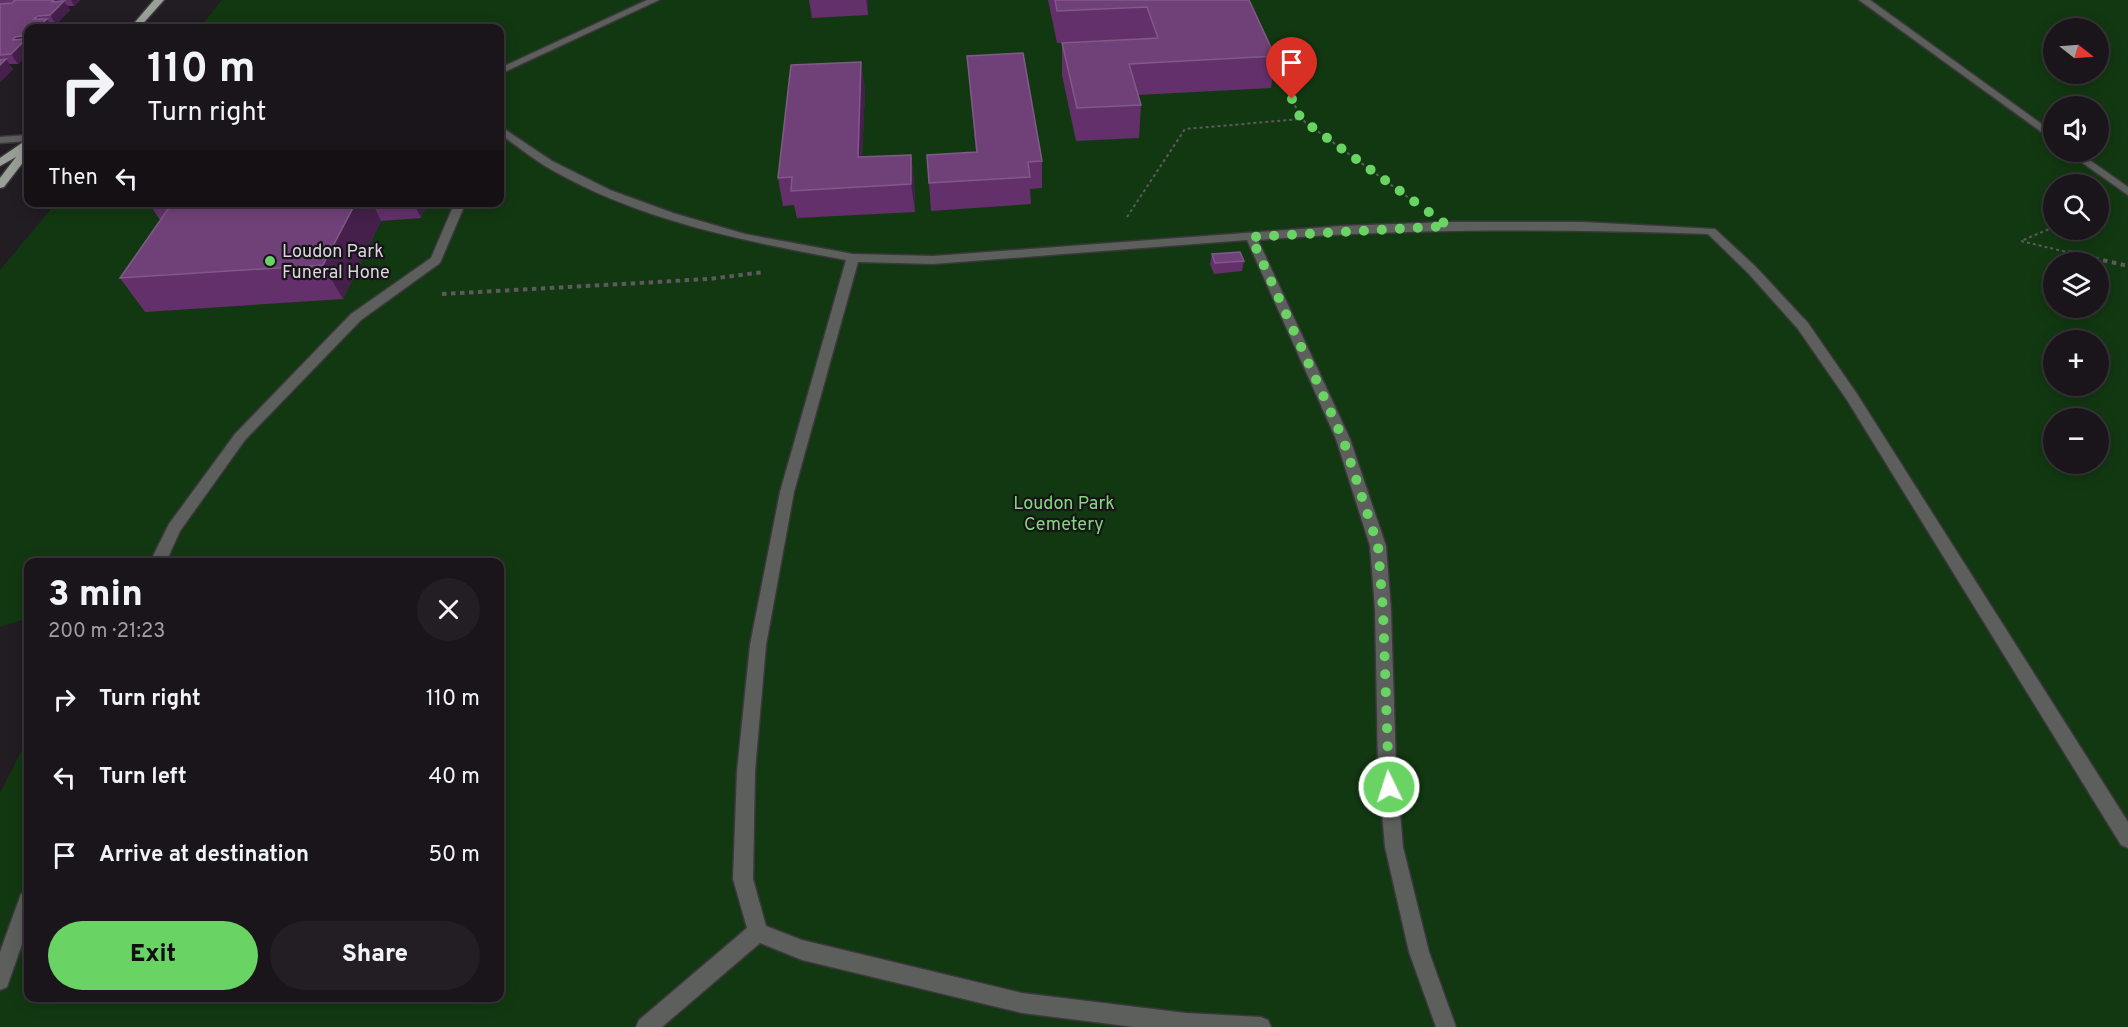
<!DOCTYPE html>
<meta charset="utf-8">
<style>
body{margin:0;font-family:Overpass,sans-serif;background:#231e23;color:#f1f3f6;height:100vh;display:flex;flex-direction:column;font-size:22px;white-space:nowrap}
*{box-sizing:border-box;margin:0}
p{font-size:20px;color:#9f9fa2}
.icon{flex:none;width:33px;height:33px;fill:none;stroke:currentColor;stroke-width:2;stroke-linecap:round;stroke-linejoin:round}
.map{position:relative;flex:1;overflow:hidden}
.panel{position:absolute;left:24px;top:558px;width:480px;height:444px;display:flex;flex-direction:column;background:#1a151a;border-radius:12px;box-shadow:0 3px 15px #0003,0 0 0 2px #383439}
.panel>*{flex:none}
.top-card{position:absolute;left:24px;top:24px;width:480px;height:183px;border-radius:12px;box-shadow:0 3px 15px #0003,0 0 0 2px #383439;background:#1a151a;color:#f1f3f6;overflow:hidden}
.needle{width:39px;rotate:107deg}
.controls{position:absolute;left:2043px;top:18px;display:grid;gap:12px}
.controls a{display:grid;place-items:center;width:66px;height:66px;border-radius:50%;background:#1a151a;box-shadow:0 3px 15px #0003,0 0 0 2px #383439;font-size:30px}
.pin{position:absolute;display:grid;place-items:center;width:51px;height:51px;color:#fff;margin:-62px -26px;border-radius:50% 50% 50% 0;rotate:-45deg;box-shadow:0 0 6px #0007}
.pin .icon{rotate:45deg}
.me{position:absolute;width:66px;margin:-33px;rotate:356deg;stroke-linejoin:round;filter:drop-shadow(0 0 4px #0008)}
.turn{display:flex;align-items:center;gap:21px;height:126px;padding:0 24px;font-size:27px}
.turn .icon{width:78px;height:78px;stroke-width:2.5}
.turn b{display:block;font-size:42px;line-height:51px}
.then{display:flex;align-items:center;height:57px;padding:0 24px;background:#0003;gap:12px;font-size:22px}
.round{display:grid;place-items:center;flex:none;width:63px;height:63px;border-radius:32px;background:#231e23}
.overview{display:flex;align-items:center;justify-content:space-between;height:102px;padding:0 24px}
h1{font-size:36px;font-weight:800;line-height:45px}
.primary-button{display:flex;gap:12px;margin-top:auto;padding:12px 24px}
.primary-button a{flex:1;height:69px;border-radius:36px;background:#69d464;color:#111;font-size:24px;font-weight:800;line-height:69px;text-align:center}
.primary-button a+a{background:#231e23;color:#f1f3f6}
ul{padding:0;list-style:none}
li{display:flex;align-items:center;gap:18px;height:78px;padding:0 24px}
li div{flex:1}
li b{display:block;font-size:22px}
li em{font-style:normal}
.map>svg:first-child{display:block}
</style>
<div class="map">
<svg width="2128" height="1027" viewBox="0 0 2128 1027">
<rect width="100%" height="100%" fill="#221c23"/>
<path fill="#123811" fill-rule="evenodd" d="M222 0H2128V1027H0V793L28 738V998H500V562H28V618L0 627V270L56 203 500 202V28H199ZM2054 28H2098V74H2054ZM2054 106H2098V152H2054ZM2054 184H2098V230H2054ZM2054 262H2098V308H2054ZM2054 340H2098V386H2054ZM2054 418H2098V464H2054Z"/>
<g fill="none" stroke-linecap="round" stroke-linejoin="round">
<g stroke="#3c363d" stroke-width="3">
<g id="minor">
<path d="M647 0H659L500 74V68Z"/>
<path d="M1859 0H1870L2054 133V141Z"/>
<path d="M500 126 552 161 610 190 673 213 745 234 853 254 933 256 1340 226 1448 222H1583L1715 229 1756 267 1808 323 1857 394 2128 822V848L2121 845 1847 400 1798 329 1748 273 1708 234C1557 229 1408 228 1258 240L1350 439 1386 546 1391 610 1396 767 1403 847 1429 952 1456 1027H1436L1409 952 1385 847 1378 767 1375 610 1370 546 1336 439 1247 240 933 264 858 262 794 492 766 645 755 771 753 879 766 926 802 940 1022 993 1186 1013 1261 1017 1268 1020 1271 1027H1134L1022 1013 802 960 760 943 662 1027H636L639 1020 747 928 733 879 737 771 750 645 780 492 846 260C743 241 636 220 545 166 529 156 514 144 500 134Z"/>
<path d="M28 135V141L0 143V137Z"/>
<path d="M2067 152H2078L2128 187V195Z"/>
<path d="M455 202H466L440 263 361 320 245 440 180 531 166 562H150L169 524 235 434 351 314 431 258Z"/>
<path d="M28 892V927L7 987 0 990V952L21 894Z"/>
</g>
</g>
<g stroke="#3c363d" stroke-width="3">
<g id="major">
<path d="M154 0H164L139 28H130Z"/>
<path d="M28 142V156L4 187 0 188V178L16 157 0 166V158L22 143Z"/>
</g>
</g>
<g stroke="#5e595f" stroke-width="2" stroke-dasharray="3 3" stroke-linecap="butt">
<path d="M1273 56 1301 119 1409 198"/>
<path d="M1127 217 1185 129 1301 119"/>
<path d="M2054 227 2021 241 2075 254"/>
</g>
<g stroke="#5e595f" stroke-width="4" stroke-dasharray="4.5 4.5" stroke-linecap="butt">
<path d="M2068 252 2128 266"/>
<path d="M442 294 709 279 764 272"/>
</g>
<use href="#minor" fill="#5c5f5b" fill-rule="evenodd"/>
<use href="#major" fill="#99a098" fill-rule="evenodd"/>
</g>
<g fill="#63306c">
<path d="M0 0H80L74 6H67L70 10 56 24 51 25 52 28H28V53L18 64H9L13 69 0 82Z"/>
<path d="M809 0H868V15L812 18Z"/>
<path d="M1048 0H1249L1275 56 1271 88 1138 95 1141 105 1139 138 1076 141 1062 75V43L1146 39V38L1057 43Z"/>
<path d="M967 56 1042 161V188L1030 189 1031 204 931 211 929 183 976 152Z"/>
<path d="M865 88 862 157 911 155 914 182 915 212 797 218 794 205 783 206 778 178Z"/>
<path d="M148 202H428L421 218 381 221 343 299 145 312 120 278 160 220Z"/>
<path d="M1212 254 1244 261 1242 271 1214 274 1210 264Z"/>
</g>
<g fill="#44204a">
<path d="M54 0H58L61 4 64 1 70 10 56 24 50 15 52 2Z"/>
<path d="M71 0H80L74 6Z"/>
<path d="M866 0H868V15Z"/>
<path d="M38 16 43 23 47 19 53 28H37L34 19Z"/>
<path d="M28 35V53L18 64 11 54 13 40 15 37Z"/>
<path d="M0 59 3 63 6 59 13 69 0 82Z"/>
<path d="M861 62 865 88 861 185 858 157Z"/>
<path d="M911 155 914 182 915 212 911 184Z"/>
<path d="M356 202H372L381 221 343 299 323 265Z"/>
<path d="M413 202H428L421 218Z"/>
</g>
<g fill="#704178" stroke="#805988" stroke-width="1.5">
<path d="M15 0H54L52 2 64 1 50 15 38 16 34 19H47L37 28H28V35L15 37 13 40 26 39 11 54 0 55V4L12 3Z"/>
<path d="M1055 0H1249L1275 56 1129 64 1141 105 1077 108 1062 43 1158 38 1147 7 1057 11Z"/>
<path d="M1023 53 1042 161 1028 162 1030 177 929 183 927 155 977 152 967 56Z"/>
<path d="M6 59 0 65V60Z"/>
<path d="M861 62 858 157 911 155V184L791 191 792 177 778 178 791 65Z"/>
<path d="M173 202H356L323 265 120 278Z"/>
<path d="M1240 252 1244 261 1215 263 1212 254Z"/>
</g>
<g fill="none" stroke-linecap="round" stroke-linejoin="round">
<path stroke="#69d464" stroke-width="10" stroke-dasharray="0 18" d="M1292 99 1301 119 1448 226 1251 237 1343 439 1378 546 1383 610 1389 787"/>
</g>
<circle fill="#69d464" stroke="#19131a" stroke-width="2" cx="270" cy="261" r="6"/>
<g text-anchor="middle" stroke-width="4.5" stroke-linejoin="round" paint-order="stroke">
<g font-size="18" fill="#dad6db" stroke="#19131a" text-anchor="start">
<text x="282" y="257">Loudon Park<tspan x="282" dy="21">Funeral Hone</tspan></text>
</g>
<g font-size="18" fill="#82d87d" stroke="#19131a">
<text x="1064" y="509">Loudon Park<tspan x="1064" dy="21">Cemetery</tspan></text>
</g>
</g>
</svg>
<div class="controls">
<a><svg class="needle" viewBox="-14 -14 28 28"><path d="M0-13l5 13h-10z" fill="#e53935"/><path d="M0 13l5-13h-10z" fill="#9f9fa2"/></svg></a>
<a><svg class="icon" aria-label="sound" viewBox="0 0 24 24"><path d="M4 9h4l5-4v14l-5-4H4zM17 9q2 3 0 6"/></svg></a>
<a><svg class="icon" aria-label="search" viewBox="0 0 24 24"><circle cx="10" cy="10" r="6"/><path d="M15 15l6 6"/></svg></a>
<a><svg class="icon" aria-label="layers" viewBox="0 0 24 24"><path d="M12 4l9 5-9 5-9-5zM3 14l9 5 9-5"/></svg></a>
<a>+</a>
<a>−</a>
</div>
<div class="pin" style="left:1292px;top:99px;background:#d93025"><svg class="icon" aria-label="arrive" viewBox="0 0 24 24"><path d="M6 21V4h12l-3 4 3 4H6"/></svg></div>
<svg class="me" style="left:1389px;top:787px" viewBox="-20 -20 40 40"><circle r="17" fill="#69d464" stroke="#fff" stroke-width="3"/><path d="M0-11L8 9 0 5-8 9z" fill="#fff"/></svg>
<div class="top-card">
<div class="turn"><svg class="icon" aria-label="right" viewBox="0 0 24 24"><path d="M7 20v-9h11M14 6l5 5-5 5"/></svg><div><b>110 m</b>Turn right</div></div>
<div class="then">Then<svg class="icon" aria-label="left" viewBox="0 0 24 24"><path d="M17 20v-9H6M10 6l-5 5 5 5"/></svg></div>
</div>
<section class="panel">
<div class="overview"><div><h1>3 min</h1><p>200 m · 21:23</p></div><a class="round"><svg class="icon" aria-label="close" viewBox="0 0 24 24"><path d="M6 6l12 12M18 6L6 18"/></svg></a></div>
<ul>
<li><svg class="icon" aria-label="right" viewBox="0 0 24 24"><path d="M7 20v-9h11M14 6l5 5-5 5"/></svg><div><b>Turn right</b></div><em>110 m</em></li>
<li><svg class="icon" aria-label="left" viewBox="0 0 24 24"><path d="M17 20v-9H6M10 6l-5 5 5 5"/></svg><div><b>Turn left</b></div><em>40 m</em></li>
<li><svg class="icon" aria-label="arrive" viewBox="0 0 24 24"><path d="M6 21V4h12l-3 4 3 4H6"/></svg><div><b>Arrive at destination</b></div><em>50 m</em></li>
</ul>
<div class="primary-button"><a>Exit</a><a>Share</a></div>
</section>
</div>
